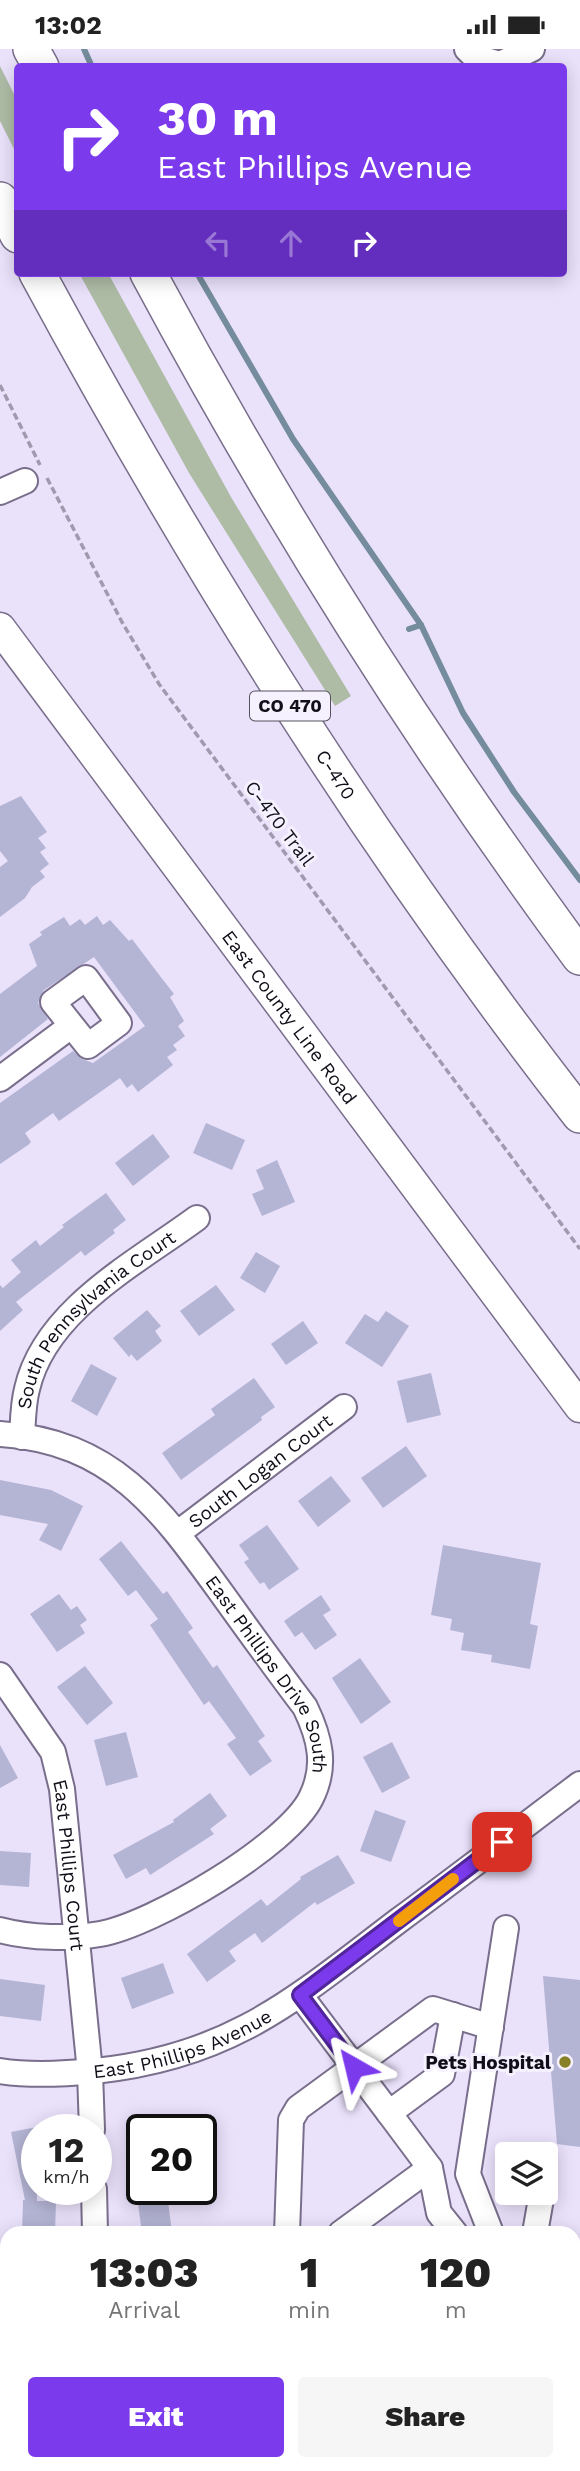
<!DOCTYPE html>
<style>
body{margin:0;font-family:"Work Sans",sans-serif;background:#f6f6f6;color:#222;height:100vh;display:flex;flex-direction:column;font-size:26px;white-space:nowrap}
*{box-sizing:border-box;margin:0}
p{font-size:23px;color:#767676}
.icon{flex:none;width:38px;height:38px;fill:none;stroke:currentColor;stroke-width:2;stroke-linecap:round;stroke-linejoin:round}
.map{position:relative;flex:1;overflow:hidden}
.drawer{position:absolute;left:0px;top:2177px;width:581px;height:245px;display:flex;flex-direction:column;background:#fff;border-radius:21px 21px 0 0;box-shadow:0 4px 18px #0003}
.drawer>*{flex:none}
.guide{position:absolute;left:14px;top:14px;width:553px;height:214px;border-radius:7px;box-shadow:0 4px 18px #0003;background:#7c3aed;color:#fff;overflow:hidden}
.tools{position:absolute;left:495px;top:2093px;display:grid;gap:14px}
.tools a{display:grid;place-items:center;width:63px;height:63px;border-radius:7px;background:#fff;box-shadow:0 4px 18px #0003;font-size:35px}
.speed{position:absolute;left:21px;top:2065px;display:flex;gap:14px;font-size:35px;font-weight:700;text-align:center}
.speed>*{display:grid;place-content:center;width:91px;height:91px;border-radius:50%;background:#fff;box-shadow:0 4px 18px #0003;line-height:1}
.speed small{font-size:18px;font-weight:400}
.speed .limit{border:4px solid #111;border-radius:10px;background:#fff;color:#111}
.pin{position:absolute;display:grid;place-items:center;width:60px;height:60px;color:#fff;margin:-30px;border-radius:14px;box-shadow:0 4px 10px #0006}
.me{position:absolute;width:77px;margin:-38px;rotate:323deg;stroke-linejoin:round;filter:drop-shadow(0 0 5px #0008)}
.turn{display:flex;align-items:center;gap:24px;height:147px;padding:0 28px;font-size:32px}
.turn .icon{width:91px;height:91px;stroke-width:2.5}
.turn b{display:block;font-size:49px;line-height:60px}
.lanes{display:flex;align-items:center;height:66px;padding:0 28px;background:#0003;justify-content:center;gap:35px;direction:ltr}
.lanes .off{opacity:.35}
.eta{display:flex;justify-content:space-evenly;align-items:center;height:119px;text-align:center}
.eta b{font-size:42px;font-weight:800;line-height:49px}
.primary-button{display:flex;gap:14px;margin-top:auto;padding:14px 28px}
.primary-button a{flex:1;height:80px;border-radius:7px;background:#7c3aed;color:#fff;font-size:28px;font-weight:800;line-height:80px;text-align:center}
.primary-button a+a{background:#f6f6f6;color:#222}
.status{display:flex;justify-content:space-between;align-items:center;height:49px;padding:0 35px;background:#fff;direction:ltr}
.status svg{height:19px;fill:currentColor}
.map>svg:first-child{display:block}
</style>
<div class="status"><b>13:02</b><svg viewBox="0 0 49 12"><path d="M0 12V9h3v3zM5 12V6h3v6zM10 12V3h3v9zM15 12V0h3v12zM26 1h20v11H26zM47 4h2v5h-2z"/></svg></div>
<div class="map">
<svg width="580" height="2422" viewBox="0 0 580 2422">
<rect width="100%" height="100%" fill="#eae1fb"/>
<g fill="#aebca6">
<path d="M0 17 17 51V106L0 72Z"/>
<path d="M79 224H108L231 448 351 647 335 657 189 424Z"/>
</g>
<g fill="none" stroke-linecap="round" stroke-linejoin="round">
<g stroke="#748c9d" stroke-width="6">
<path d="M84 0 92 18"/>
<path d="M197 224 293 390 421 576 463 664 514 743 580 831"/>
<path d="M409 580 421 576"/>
</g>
</g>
<g fill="#b4b4d4">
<path d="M21 747 47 783 38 789 46 799 40 803 49 815 40 822 45 828 32 838 25 849 0 868V818L8 812 0 802V757Z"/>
<path d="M97 867 103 876 110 871 129 892 132 890 160 927 174 945 170 948 184 972 178 977 185 987 173 996 177 1001 167 1008 173 1016 138 1043 132 1035 127 1039 120 1029 59 1072 53 1064 25 1084 31 1093 28 1096 0 1115V1054L73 1002 82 1010 93 1014 145 977 94 908 44 941 38 954 48 970 0 1008V945L37 917 29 895 42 886 40 883 64 868 70 877 80 870 85 876Z"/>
<path d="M206 1074 245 1091 232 1121 193 1104Z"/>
<path d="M153 1085 170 1108 133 1137 115 1114Z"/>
<path d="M277 1111 295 1153 262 1167 252 1145 264 1140 256 1121Z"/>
<path d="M106 1144 126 1171 113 1181 115 1184 85 1207 81 1202 16 1253 23 1261 0 1282V1236L3 1239 21 1223 11 1211 36 1191 40 1197 64 1178 62 1176Z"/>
<path d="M256 1203 280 1217 265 1244 240 1229Z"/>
<path d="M216 1236 235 1261 199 1287 180 1262Z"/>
<path d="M147 1261 161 1277 155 1282 162 1292 137 1312 131 1305 129 1308 113 1289Z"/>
<path d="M386 1262 409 1277 382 1318 345 1294 365 1265 378 1273Z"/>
<path d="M303 1272 318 1294 286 1316 271 1295Z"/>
<path d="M91 1315 117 1329 97 1367 71 1352Z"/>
<path d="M431 1324 441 1366 407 1374 397 1332Z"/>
<path d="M254 1329 275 1358 261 1368 262 1371 181 1431 162 1404 215 1366 211 1360Z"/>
<path d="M406 1397 427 1427 383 1459 361 1429Z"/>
<path d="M331 1427 351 1452 318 1478 298 1452Z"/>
<path d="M0 1431 51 1441 83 1457 61 1502 39 1491 48 1475 0 1466Z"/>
<path d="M267 1476 299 1520 269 1541 264 1533 260 1535 244 1513 249 1510 239 1496Z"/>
<path d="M121 1492 163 1545 167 1542 193 1579 188 1583 213 1619 217 1616 265 1687 258 1692 272 1712 250 1727 227 1695 236 1689 209 1652 204 1656 150 1576 158 1570 136 1541 128 1547 99 1510Z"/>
<path d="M443 1496 541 1514 530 1575 538 1577 530 1620 491 1613 492 1606 461 1601 464 1584 450 1581 452 1570 431 1566Z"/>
<path d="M59 1545 71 1561 77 1557 87 1571 80 1576 85 1584 57 1603 30 1565Z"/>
<path d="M321 1546 331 1561 323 1566 337 1586 315 1601 302 1583 295 1588 284 1572Z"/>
<path d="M360 1609 391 1653 361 1675 332 1629Z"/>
<path d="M85 1617 113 1654 87 1676 57 1638Z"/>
<path d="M126 1683 138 1728 106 1737 94 1691Z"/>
<path d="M392 1693 410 1729 382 1744 363 1708Z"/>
<path d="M0 1696 18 1729 0 1739Z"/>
<path d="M210 1744 227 1767 210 1780 214 1785 150 1826 146 1819 126 1830 113 1806 174 1773 173 1771Z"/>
<path d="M375 1761 406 1772 391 1813 360 1802Z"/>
<path d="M0 1802 31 1804 29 1838 0 1836Z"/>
<path d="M338 1806 355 1834 317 1856 315 1853 262 1894 255 1884 229 1902 236 1912 207 1933 187 1905 261 1850 267 1857 301 1830 300 1828Z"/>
<path d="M163 1914 174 1944 132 1960 121 1929Z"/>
<path d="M543 1927 580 1931V2098L557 2095Z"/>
<path d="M0 1930 45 1936 41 1972 0 1967Z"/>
<path d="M37 2078V2152H56L55 2184H22L23 2151H25L11 2083Z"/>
<path d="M167 2144 172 2184H142L137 2147Z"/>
</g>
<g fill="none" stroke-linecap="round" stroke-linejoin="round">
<g stroke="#796e8b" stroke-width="28">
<g id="minor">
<path d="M467 0 475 8 500 15 532 0"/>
<path d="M0 443 25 432"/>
<path d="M86 929 119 974 88 997 53 953Z"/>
<path d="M0 1030 71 977"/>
<path id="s1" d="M0 1385C112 1392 160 1459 220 1542 248 1581 276 1620 305 1658 320 1689 327 1717 311 1749 288 1796 153 1876 100 1885 70 1890 30 1889 0 1881"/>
<path id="s2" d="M22 1388C23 1372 23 1355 27 1340 45 1261 136 1214 197 1169"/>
<path id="s3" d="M178 1484 344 1358"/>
<path id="s4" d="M0 1626 53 1703 62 1740 90 2023 92 2081"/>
<path d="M300 1946 389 2064 442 2025 453 1966"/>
<path id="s5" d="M0 2022C31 2027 64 2025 95 2022 231 2008 294 1951 398 1872 459 1827 519 1781 580 1735"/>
<path d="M389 2064 430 2119 439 2164 455 2184"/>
<path d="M94 2140 95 2184"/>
<path d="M287 2184 291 2071 298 2059 433 1960 491 1978"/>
<path d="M341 2184 430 2119"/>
<path d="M491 2184 468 2125 506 1879"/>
<path d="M535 2184 542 2144"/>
<path d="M0 2230 7 2228"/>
<path d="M574 2293 580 2301"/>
<path d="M462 2415 467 2422"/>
<path d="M67 2422 71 2415"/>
</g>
</g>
<g stroke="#796e8b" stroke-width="33">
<g id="major">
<path id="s6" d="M0 579 580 1358"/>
</g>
</g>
<g stroke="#796e8b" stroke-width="38">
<g id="highway">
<path d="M31 0 41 18"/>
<path d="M0 151 18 186"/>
<path id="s7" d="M37 224C196 518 374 802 580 1066"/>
<path d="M148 224C275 461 420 691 580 908"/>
</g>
</g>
<g stroke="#a199ae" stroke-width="3.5" stroke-dasharray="7 3.5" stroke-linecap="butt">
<path d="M0 336 40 416"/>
<path d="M47 429 123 575 159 635 580 1200"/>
</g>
<use href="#minor" stroke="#fff" stroke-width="24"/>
<use href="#major" stroke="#fff" stroke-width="30"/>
<use href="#highway" stroke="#fff" stroke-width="35"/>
</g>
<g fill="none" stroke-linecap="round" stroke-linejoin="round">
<g stroke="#51269a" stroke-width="18">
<path id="route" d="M354 2018 300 1946 502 1793"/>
</g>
<use href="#route" stroke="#7c3aed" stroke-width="12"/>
<path stroke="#f59e0b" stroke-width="12" d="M399 1872 453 1830"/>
</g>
<circle fill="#888027" stroke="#f5f1fe" stroke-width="2.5" cx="565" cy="2013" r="7"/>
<g text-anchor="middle" stroke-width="6" stroke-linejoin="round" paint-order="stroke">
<rect fill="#f5f1fe" stroke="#56525e" stroke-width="2" x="250" y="642.5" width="80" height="29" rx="5"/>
<g font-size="18" font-weight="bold" fill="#120e19">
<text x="290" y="663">CO 470</text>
</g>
<g font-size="19" fill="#120e19" stroke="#f5f1fe">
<text dy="7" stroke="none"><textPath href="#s7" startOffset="584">C-470</textPath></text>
<text transform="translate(280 774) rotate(53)" y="7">C-470 Trail</text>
<text dy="7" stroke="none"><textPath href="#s6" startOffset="485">East County Line Road</textPath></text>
<text dy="7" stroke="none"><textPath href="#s2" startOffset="147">South Pennsylvania Court</textPath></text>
<text dy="7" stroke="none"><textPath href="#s3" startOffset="103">South Logan Court</textPath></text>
<text dy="7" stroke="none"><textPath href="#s1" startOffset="380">East Phillips Drive South</textPath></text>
<text dy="7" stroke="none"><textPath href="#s4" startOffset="208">East Phillips Court</textPath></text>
<text dy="7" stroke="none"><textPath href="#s5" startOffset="187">East Phillips Avenue</textPath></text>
</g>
<g font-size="19" font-weight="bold" fill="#120e19" stroke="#f5f1fe" text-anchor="end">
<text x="551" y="2020">Pets Hospital</text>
</g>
</g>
</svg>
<div class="tools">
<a><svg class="icon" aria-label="layers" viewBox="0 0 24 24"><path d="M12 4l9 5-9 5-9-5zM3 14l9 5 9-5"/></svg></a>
</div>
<div class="speed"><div>12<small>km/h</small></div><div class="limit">20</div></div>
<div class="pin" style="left:502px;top:1793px;background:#d93025"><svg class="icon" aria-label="arrive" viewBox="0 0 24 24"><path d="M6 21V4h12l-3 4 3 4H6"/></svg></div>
<svg class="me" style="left:354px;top:2018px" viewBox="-20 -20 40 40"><path d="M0-17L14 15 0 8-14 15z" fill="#7c3aed" stroke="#fff" stroke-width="4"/></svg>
<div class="guide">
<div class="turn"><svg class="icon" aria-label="right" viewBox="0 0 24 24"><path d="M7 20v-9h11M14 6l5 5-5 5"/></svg><div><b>30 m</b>East Phillips Avenue</div></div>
<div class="lanes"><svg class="icon off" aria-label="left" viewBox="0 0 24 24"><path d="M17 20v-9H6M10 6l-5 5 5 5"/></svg><svg class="icon off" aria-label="ahead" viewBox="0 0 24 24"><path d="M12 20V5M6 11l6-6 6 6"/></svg><svg class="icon" aria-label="right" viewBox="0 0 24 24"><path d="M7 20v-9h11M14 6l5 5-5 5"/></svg></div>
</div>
<section class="drawer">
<div class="eta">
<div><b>13:03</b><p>Arrival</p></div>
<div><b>1</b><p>min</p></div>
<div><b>120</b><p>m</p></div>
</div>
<div class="primary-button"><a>Exit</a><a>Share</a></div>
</section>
</div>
